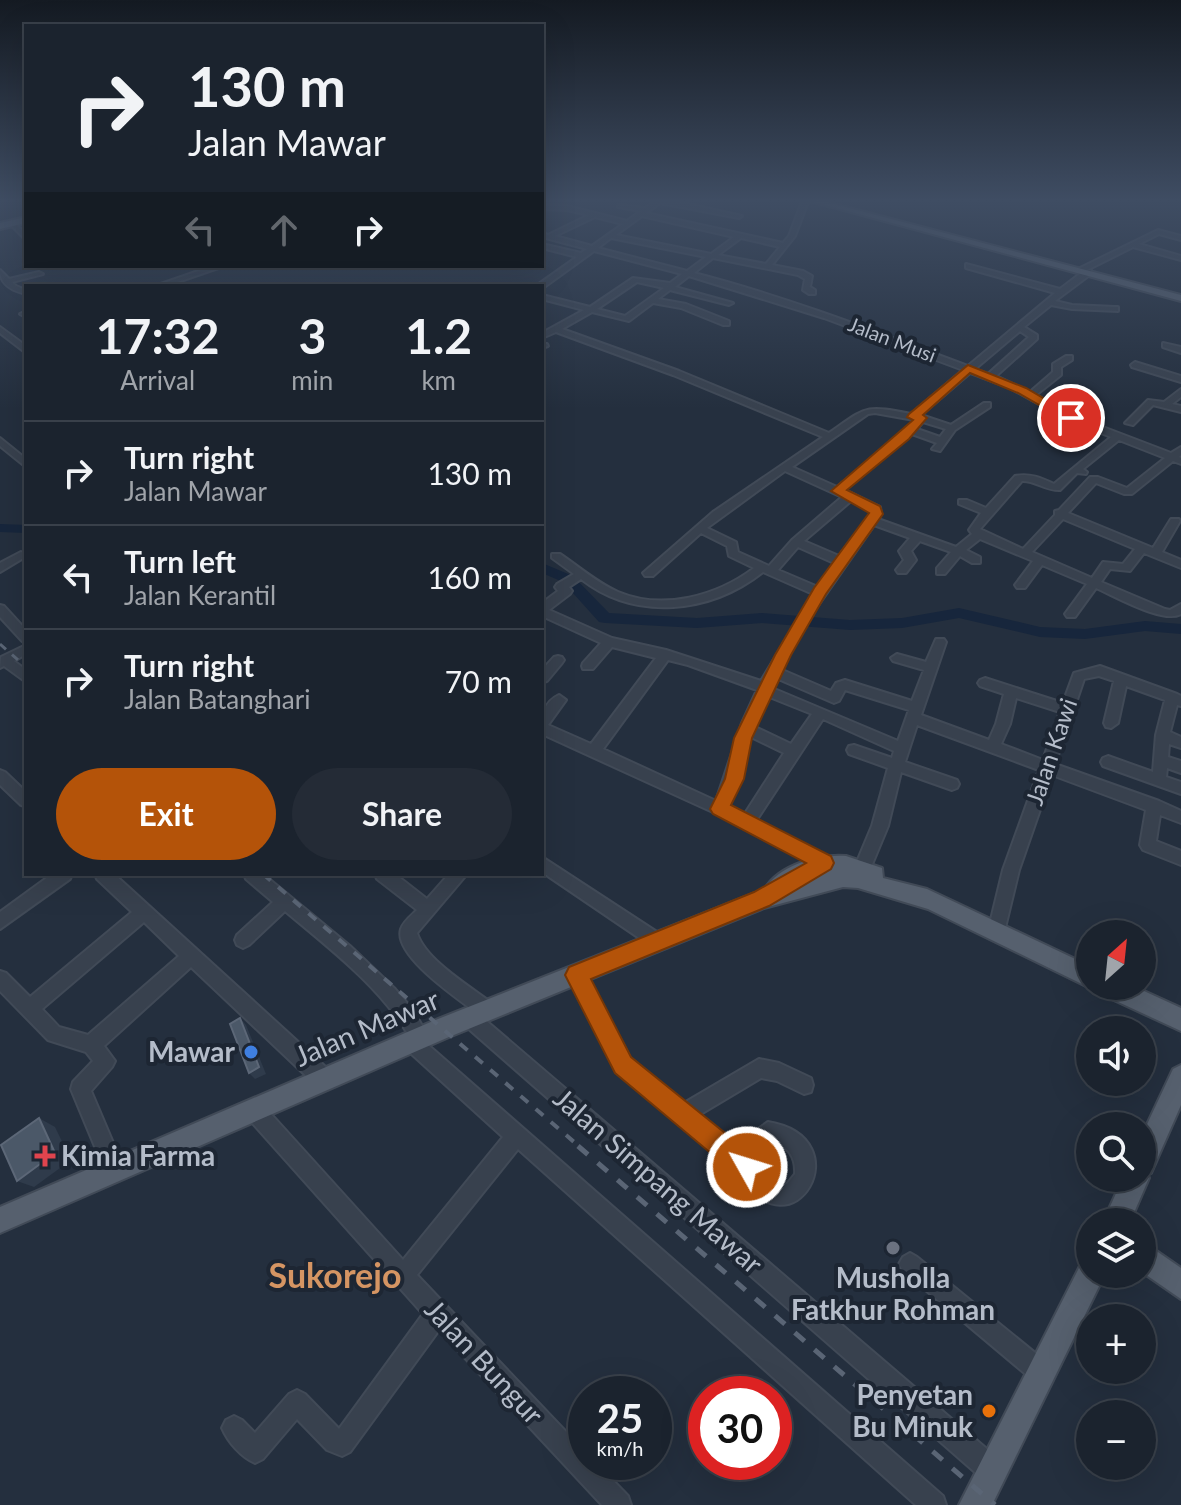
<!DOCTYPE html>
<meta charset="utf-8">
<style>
body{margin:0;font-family:Lato,sans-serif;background:#242b36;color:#f1f3f6;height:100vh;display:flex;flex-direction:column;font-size:30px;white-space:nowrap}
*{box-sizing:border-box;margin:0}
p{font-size:26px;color:#a0a4aa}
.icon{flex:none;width:44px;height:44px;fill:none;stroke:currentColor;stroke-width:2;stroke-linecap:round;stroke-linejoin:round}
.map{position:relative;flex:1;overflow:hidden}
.side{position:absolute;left:24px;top:284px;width:520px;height:592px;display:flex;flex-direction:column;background:#1b232e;border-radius:0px;box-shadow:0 8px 32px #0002,0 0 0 2px #39404a}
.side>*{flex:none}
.banner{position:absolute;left:24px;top:24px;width:520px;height:244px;border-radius:0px;box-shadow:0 8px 32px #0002,0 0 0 2px #39404a;background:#1b232e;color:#f1f3f6;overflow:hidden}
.needle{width:52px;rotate:27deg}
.fabs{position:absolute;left:1076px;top:920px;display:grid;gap:16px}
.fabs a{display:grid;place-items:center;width:80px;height:80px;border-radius:50%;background:#1b232e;box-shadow:0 8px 32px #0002,0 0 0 2px #39404a;font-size:40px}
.speed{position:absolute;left:568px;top:1376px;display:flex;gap:16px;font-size:40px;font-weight:700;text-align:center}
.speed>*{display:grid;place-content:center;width:104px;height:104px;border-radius:50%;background:#1b232e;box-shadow:0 8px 32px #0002,0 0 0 2px #39404a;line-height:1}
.speed small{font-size:20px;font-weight:400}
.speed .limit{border:12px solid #d22;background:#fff;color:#111}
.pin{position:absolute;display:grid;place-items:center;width:68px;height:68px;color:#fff;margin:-34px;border:4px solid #fff;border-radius:50%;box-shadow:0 2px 8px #0007}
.me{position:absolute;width:88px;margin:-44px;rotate:309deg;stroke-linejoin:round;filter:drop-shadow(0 0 6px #0008)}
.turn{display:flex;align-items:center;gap:28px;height:168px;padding:0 32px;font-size:36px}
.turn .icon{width:104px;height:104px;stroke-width:2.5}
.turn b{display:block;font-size:56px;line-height:68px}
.lanes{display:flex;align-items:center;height:76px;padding:0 32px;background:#0003;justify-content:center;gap:40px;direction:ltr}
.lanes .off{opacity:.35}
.eta{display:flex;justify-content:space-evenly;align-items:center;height:136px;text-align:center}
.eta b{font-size:48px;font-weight:700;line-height:56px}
.action{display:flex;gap:16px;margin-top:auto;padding:16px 32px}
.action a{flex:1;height:92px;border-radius:48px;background:#b45309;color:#fff;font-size:32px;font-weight:700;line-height:92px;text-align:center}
.action a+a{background:#242b36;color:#f1f3f6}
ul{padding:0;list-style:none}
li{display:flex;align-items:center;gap:24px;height:104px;padding:0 32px;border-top:2px solid #39404a}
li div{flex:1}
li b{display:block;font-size:30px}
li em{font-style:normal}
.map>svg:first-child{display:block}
</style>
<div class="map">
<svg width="1181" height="1505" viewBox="0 0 1181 1505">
<rect width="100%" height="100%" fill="#242f3e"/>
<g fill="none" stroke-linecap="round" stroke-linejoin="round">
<g fill="#17263c" fill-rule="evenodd">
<path d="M0 524 26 525V533L0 532Z"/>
<path d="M542 563 573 576 609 613 697 618 762 613 850 620 902 618 959 608 1040 627 1085 629 1145 621 1181 624V634L1145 631 1085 639 1040 637 959 618 902 628 850 630 762 623 697 628 605 623 599 622 563 582 542 573Z"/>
</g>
<g stroke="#414a57" stroke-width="4">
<g id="minor">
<path d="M665 199 742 216 739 218 660 203 646 213 783 243 789 236 803 199H809L795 236 772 265 803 271 812 276 810 287 815 290V294H809L803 290 805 279 798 275 713 258 694 273C787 297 877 332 968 366L1055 293 966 268V264L1060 289 1085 270H1091V274L1055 301 1072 305 1115 307H1118V311L1072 309 1051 305 1024 327 1037 335V339L996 376 1030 392 1053 372V364L1066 356H1072V360L1061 367V375L1036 395 1074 416 1171 453 1181 447V455L1179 457 1181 458V464L1173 461 1132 494H1124L1096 483 1068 513 1153 548 1171 519H1179L1180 521 1162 552 1181 560V568L1144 553 1130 571 1110 569 1101 582 1165 609 1170 610 1181 604V614C1163 624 1115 596 1096 588L1075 617H1067L1065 614 1087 584 1042 565 1025 588H1017L1015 585 1033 561 980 539 966 550 980 557V563H972L960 556 945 574H937V568L951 552 920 541 911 551 916 560 906 573H898L896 570 904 560 899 551 910 538 874 525 814 611 780 669 831 691 836 683 845 680 912 701 924 670 893 661 891 658 897 654 926 662 936 639H944L946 642 921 715 989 740 996 724 1004 694 980 686 978 683 980 680 985 678 1063 703 1074 673 1100 666 1177 694 1181 696V706L1177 705 1170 732 1181 737V748L1169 744 1168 757 1181 761V773L1167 768 1166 777 1181 782V794L1103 766 1101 762 1103 758 1108 756 1153 772 1156 735 1165 700 1126 686 1118 723 1111 728 1106 727 1104 723 1114 681 1099 676 1084 679 1055 764 1159 801 1181 811V823L1160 815 1156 841 1181 851V865L1143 850 1140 845 1146 810 1052 775 1019 870 1004 932 1002 937 996 940 990 937 988 932 1003 870 1039 770 917 725 905 762 957 780 959 784 957 788 952 790 901 772 888 826 868 874 862 876 856 874 854 869 872 826 888 768 849 754 847 750 849 746 854 745 892 758 894 751 823 719 756 821 829 858 832 863 829 868 824 870 715 813 542 734C542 717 542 703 559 695L566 700 548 725 591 744 656 658 612 647 593 669H583L582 666 583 663 601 643 542 616V603L558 591 555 587 557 584 574 574 552 558V554H560C578 566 597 583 618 592 663 611 717 596 754 568L729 556 727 546 701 533 653 576H645L643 573 713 512 823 437 673 375 556 332 542 338V333L584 310 542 299V295L590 307 633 278 670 283 682 274 594 251 543 288 536 286 577 257 542 248V244L581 253 587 249 542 237V233L548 235 589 215 567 210 542 209V205L567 206 627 221 641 211 618 207V205L645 208 656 200ZM642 216 734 237 711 254 616 235ZM595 217 623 224 592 246 555 236ZM611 238 706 257 687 271 598 248ZM741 238 780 247 766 264 718 255ZM689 276 824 318 963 370 911 414C864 405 868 406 829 433L679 371 562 329 592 312 629 321 653 303 681 308 723 325H729V321L686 304 658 299 670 290 729 305 733 303 675 287ZM637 282 664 288 625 316 597 309ZM1020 331 1029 337 988 374 975 369ZM970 373 1010 388 1068 420 1111 437 1054 484C1041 478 1030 473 1015 476L986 508 967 500H959V504L981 513 969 530 972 534 956 547 878 519 881 514 880 507 845 490 912 434 937 443 932 449 940 451 955 430 990 407V403H984L951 425 921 415ZM875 413 914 420 902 434 837 487 792 467 868 414ZM923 422 946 429 940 437 917 429ZM1119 440 1165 458 1127 488 1098 477H1090L1059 510 1055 511V515L1023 549 980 529 1022 481C1035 480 1046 491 1060 490L1077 473 1086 474 1087 472 1083 469ZM785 471 842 497 792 540 769 566 738 552 736 542 707 528ZM851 501 871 511V514L839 556 804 541ZM1063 519 1135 549 1123 564 1103 562 1092 578 1032 552ZM798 547 834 563 818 587 778 570ZM763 572 813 594 761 681 666 650 612 638 549 610 570 594 572 591 569 587 581 579C636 622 711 613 763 572ZM668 660 688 665 757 690 742 723 716 801 603 749ZM776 678 834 703 839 701 845 690 909 710 898 741 772 688ZM767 696 812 714 791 744 755 727ZM1016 698 1060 712 1043 760 1001 744 1010 724ZM751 737 784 753 744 815 729 806Z"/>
<path d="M12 221 26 234V240L10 224Z"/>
<path d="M1158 230 1181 236V240L1159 234 1139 244 1181 256V260L1133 247 1083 272 1076 270Z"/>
<path d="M213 266H224L166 286H155Z"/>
<path d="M0 270 9 279 39 272 43 274 12 282 16 286 26 290V294C13 291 0 285 0 270Z"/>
<path d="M24 312H26V317L20 314Z"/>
<path d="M0 327 26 346V353L0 333Z"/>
<path d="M1163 343 1181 347V353L1163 347Z"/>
<path d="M542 344H547L548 346 542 348Z"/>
<path d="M1135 362 1181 376V382L1132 367 1131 365Z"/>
<path d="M1181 389V397L1172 404 1181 406V412L1153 405 1133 425 1125 423 1148 400 1164 402Z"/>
<path d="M0 438 26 459V467L0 446Z"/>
<path d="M21 552 26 554 25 557 0 572V563Z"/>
<path d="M0 605 4 606 26 630V642L22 641 0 617Z"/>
<path d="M26 645V654L14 661 26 670V682L4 666 0 668 1 657Z"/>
<path d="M558 656 562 657 564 660 562 663 547 681 542 683V670L554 657Z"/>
<path d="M0 770 5 772 26 792V807L21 805 0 785Z"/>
<path d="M542 857 663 936 665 941 663 946 657 949 651 946 542 872Z"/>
<path d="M52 874H72L70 879 0 929V912Z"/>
<path d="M95 874H114L331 1072 333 1079 331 1086 324 1088 317 1086 191 967 104 1046 115 1061 112 1067 91 1091 125 1171 122 1178 115 1181 108 1178 71 1089 73 1082 93 1061 86 1052 48 1040 0 991V971L6 973 30 997 132 912 97 879ZM144 922 179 956 88 1035 59 1027 42 1009Z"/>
<path d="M244 874H263L350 946 395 989 413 1010 429 1038 427 1044 943 1496 946 1505H916L518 1149 417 1275 586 1453V1462H595L628 1496 631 1505H602L439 1330 350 1452 342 1456 327 1450 297 1419 263 1459 255 1463C241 1457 228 1442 222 1428L226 1420 234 1416 242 1420 255 1433 289 1394 297 1390 305 1394 339 1429 423 1314 247 1117 244 1110 247 1103 254 1100 261 1103 403 1260 503 1137 405 1048 402 1042 408 1034C378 985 329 948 285 911L249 945 243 948 237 945 235 940 237 935 273 902 246 879Z"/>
<path d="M375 874H395L427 899 449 874H467L417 933C425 960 471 987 493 1004L496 1010 493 1016 487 1019 477 1013 1002 1462 1005 1471 1002 1480 993 1483 984 1480 462 1023 459 1017 462 1011 468 1008 474 1011C456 997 393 955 401 929 403 922 412 915 417 910L377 879Z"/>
<path d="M577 967 583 969 630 1058 684 1103 759 1059 779 1063 811 1078 813 1085 811 1092 804 1094 777 1081 761 1078 699 1115 742 1150 747 1137 768 1122C864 1138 792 1261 740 1174L616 1072 568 975 571 969ZM771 1142C788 1145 796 1157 795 1174L787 1184 774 1183 757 1165 762 1150Z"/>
<path d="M910 1253 917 1257 1050 1365 1053 1373 1050 1381 1042 1384 1034 1381 903 1271 899 1264 903 1257Z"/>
</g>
</g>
<g stroke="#414a57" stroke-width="4">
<g id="major">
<path d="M803 199H815L1181 295V301Z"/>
<path d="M26 217V223L0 229V223Z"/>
<path d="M846 856 882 868 883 878 927 889 1090 966V986H1094L1090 988 1082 984 928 909 858 888 843 887 764 908 449 1037 0 1233V1207L433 1021 765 889C779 865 819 854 846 856Z"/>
<path d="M1098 986H1133L1181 1008V1031L1101 994Z"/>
<path d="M1181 1065V1105L1151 1173 1147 1174 1149 1178 1130 1222H1103L1123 1178H1142V1135L1173 1069Z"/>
<path d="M1142 1241 1181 1268V1299L1142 1272Z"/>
<path d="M1090 1261V1274H1105L992 1505H959L1081 1264Z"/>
</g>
</g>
<use href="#minor" fill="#38414e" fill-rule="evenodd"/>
<use href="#major" fill="#56606e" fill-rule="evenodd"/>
<path stroke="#5a6575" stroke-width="3" stroke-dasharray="8 8" stroke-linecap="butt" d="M0 644 26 667"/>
<path stroke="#5a6575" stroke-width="4" stroke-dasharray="10 10" stroke-linecap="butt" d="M263 874 581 1148"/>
<path stroke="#5a6575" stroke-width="5" stroke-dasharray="13 13" stroke-linecap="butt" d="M578 1146 995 1505"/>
</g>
<g fill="#2f3b4b">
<path d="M240 1018 246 1025 266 1074 255 1079 249 1073Z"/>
<path d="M39 1118 55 1127 71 1160 34 1187 17 1181Z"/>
</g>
<g fill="#4b5868" stroke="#5c6777" stroke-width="2">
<path d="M240 1018 259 1067 249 1073 230 1024Z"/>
<path d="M39 1118 55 1153 17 1181 1 1145Z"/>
</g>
<linearGradient id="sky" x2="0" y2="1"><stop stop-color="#141a22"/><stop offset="0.49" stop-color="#3f4d63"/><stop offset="1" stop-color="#3f4d63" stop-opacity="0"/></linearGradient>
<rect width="1181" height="409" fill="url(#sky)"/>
<path fill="#b45309" stroke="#753606" stroke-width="2" d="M968 365 1026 388 1077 418 1067 421 1018 393 970 373 923 415 927 418 909 439 847 490 880 506 883 514 826 594 791 655 752 738 744 779 731 805 831 856 834 863 831 869 769 906 591 979 631 1057 756 1158 760 1167 756 1176 747 1180 738 1176 615 1073 565 975 569 967 754 892 806 863 713 814 710 809 725 779 734 738 775 655 814 588 869 513 831 491 913 420 907 417 909 414Z"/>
<circle fill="#3f7fe0" stroke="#1d2633" stroke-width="3" cx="251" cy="1052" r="8"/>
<path fill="#e0444e" stroke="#1d2633" stroke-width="3" d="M41 1144h8v8h8v8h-8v8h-8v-8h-8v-8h8z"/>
<circle fill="#6b7280" stroke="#1d2633" stroke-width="3" cx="893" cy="1248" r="8"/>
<circle fill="#e8710a" stroke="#1d2633" stroke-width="3" cx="989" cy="1411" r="8"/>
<g text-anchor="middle" stroke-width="8" stroke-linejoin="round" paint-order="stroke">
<g font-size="20" fill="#b4bcc9" stroke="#1d2633">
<text transform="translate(892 340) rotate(21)" y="7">Jalan Musi</text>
</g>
<g font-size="24" fill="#b4bcc9" stroke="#1d2633">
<text transform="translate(1052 752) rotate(-71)" y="8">Jalan Kawi</text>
</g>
<g font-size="28" fill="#b4bcc9" stroke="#1d2633">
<text transform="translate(367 1028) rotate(-23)" y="10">Jalan Mawar</text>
<text transform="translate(658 1181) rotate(41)" y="10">Jalan Simpang Mawar</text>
<text transform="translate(484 1362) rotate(47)" y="10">Jalan Bungur</text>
</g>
<g font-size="28" font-weight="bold" fill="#b4bcc9" stroke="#1d2633" text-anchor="end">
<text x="235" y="1062">Mawar</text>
<text x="61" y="1166" text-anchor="start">Kimia Farma</text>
<text x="893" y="1288" text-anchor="middle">Musholla<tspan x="893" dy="32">Fatkhur Rohman</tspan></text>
<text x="973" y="1405">Penyetan<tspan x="973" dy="32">Bu Minuk</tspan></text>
</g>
<g font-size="34" font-weight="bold" fill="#d59563" stroke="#1d2633">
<text x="335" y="1288">Sukorejo</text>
</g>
</g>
</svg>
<div class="fabs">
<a><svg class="needle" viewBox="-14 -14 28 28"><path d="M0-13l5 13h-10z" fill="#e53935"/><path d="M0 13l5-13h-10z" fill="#a0a4aa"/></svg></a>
<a><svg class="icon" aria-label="sound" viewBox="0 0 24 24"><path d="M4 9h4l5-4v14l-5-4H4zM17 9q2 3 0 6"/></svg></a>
<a><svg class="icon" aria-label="search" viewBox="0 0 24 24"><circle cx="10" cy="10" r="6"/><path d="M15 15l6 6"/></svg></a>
<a><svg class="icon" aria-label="layers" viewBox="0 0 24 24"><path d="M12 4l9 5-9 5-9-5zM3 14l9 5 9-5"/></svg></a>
<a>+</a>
<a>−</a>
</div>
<div class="speed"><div>25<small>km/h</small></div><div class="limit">30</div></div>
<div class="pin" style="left:1071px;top:418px;background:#d93025"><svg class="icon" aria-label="arrive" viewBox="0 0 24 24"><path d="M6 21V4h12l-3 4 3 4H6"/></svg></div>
<svg class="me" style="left:747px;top:1167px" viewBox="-20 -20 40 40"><circle r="17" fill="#b45309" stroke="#fff" stroke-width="3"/><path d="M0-11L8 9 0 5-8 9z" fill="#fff"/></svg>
<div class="banner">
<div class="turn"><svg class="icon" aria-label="right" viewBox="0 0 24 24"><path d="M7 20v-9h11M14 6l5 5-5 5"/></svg><div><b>130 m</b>Jalan Mawar</div></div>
<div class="lanes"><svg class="icon off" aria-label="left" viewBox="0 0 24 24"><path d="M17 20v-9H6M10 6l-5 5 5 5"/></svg><svg class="icon off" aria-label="ahead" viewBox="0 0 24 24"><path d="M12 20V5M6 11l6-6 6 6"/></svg><svg class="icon" aria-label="right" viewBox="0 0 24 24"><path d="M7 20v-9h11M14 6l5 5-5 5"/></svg></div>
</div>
<section class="side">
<div class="eta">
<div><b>17:32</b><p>Arrival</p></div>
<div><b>3</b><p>min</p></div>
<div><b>1.2</b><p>km</p></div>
</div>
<ul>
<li><svg class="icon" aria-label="right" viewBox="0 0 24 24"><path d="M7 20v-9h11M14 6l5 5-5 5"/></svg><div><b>Turn right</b><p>Jalan Mawar</p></div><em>130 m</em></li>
<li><svg class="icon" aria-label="left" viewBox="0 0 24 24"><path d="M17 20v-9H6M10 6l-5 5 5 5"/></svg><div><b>Turn left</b><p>Jalan Kerantil</p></div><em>160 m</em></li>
<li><svg class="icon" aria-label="right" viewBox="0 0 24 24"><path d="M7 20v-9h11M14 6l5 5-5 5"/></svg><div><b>Turn right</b><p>Jalan Batanghari</p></div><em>70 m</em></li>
</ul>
<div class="action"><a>Exit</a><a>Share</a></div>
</section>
</div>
